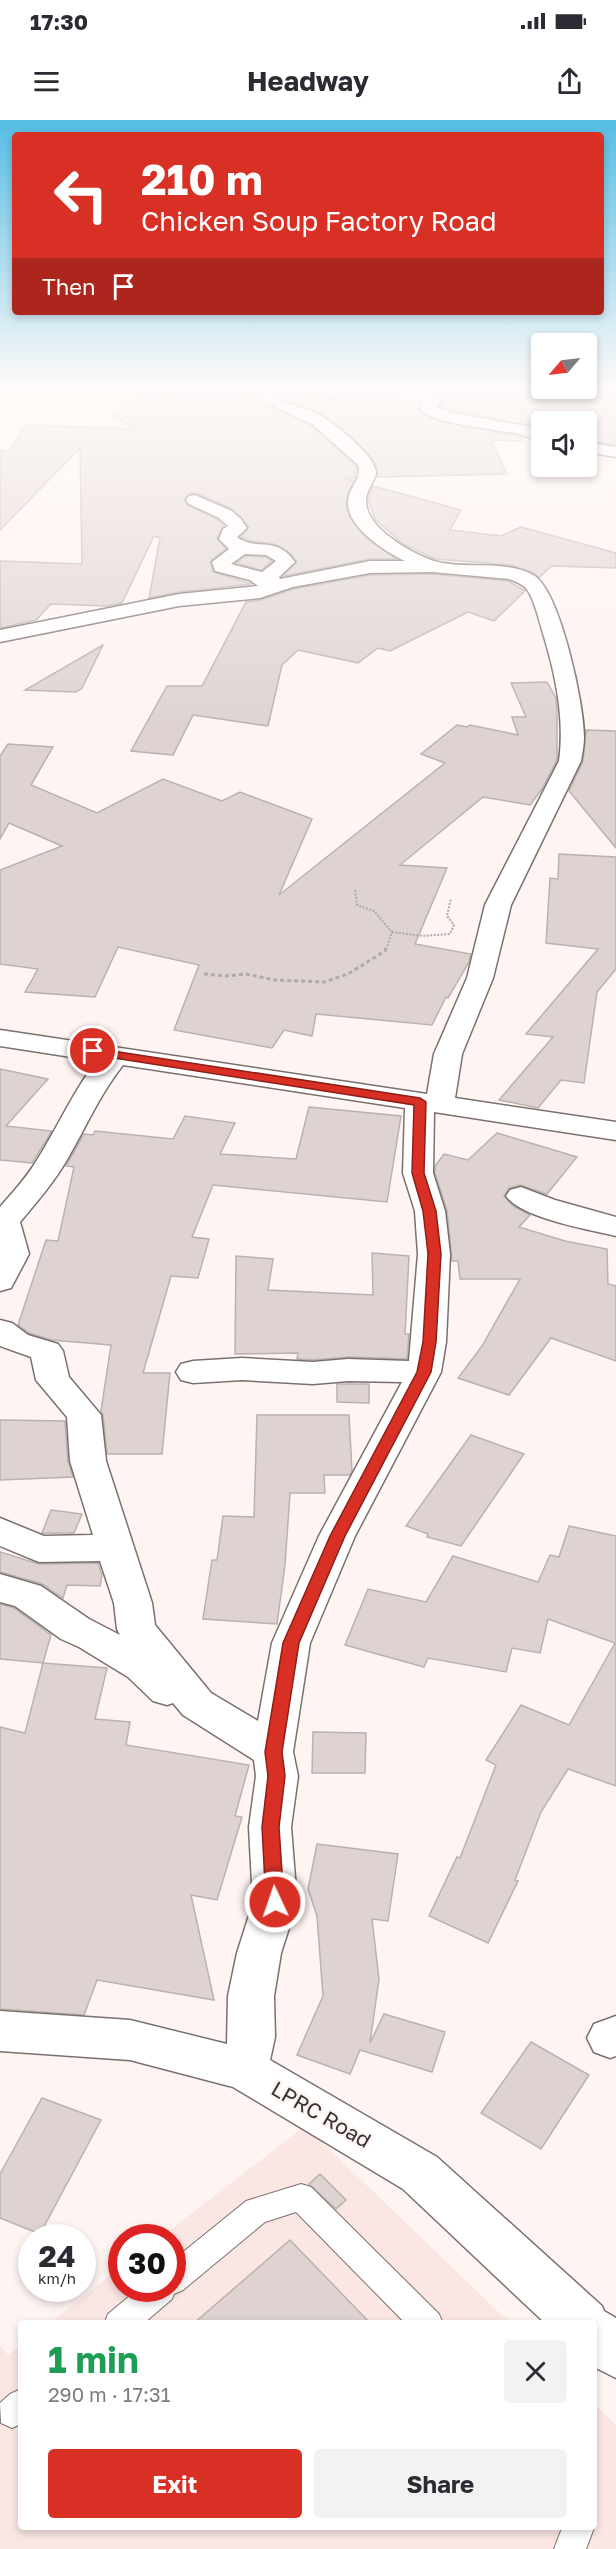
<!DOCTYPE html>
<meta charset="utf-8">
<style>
body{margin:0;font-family:"Golos Text",sans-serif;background:#f2f2f3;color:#2b2b33;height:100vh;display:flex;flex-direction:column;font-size:22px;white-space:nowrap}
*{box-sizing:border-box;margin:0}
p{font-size:20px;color:#7c7c81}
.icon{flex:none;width:33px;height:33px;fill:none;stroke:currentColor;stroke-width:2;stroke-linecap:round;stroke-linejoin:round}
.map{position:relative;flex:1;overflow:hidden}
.details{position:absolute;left:18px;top:2200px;width:579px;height:210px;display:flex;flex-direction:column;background:#fff;border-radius:6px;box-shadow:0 3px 9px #0003}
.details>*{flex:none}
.top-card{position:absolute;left:12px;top:12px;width:592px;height:183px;border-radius:6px;box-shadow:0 3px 9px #0003;background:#d93025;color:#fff;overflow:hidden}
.needle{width:39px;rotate:242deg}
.fabs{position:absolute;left:531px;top:213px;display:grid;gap:12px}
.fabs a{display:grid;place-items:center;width:66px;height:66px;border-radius:6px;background:#fff;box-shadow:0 3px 9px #0003;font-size:30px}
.speed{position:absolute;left:18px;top:2104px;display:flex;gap:12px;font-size:30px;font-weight:700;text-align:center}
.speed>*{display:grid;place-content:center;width:78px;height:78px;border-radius:50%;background:#fff;box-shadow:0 3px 9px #0003;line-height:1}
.speed small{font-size:15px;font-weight:400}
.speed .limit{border:9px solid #d22;background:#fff;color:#111}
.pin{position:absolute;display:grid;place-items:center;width:51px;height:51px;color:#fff;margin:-26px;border:3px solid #fff;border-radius:50%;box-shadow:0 2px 6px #0007}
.me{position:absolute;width:66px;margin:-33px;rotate:357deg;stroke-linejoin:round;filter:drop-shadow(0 0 4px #0008)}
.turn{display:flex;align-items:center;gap:21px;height:126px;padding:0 30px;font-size:27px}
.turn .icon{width:78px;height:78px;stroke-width:2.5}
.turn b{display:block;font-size:42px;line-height:51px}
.then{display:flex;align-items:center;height:57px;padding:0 30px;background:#0003;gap:12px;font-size:22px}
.round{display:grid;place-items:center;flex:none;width:63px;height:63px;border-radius:6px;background:#f2f2f3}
.summary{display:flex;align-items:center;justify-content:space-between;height:102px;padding:0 30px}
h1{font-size:36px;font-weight:700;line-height:45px;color:#1e9e55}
.action{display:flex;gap:12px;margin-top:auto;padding:12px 30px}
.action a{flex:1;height:69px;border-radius:6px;background:#d93025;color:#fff;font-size:24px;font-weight:700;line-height:69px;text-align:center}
.action a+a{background:#f2f2f3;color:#2b2b33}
.status{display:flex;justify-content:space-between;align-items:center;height:42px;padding:0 30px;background:#fff;direction:ltr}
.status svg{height:16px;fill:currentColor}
header{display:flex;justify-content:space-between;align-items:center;height:78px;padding:0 30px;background:#fff;font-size:27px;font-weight:700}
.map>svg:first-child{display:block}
</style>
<div class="status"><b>17:30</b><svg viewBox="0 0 49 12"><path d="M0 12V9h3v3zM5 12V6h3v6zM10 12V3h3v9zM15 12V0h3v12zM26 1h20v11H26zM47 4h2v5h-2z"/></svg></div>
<header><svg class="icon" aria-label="menu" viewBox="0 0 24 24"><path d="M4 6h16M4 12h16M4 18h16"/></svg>Headway<svg class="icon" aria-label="share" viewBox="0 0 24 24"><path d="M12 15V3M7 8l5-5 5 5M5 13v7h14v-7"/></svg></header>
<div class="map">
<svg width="616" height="2429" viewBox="0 0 616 2429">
<rect width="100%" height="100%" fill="#fef4f2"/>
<g fill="#fae6e3">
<path d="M305 2006 510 2203 49 2204 121 2147 122 2169H172V2118H160Z"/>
<path d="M0 2225 8 2235 21 2225V2408H594V2284L616 2305V2429H0Z"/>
</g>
<g fill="#ded3d1" stroke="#bbb1af" stroke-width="1.5">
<path d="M287 267 341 282 342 278 347 273 343 267H389L397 280 420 284 419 291 437 301 518 316 522 317V321L491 320 507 354 377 357V346L371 337 344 310 317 291 284 279 274 271Z"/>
<path d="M409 267H542L616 271V324L586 320V302H542V308L454 291 440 286 443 281 437 273 411 270Z"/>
<path d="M146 272 194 277 235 272 242 278 257 276 262 283 311 306 356 346 355 358H343L354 361 347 376 346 387 350 398 365 417 396 439H370L283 456 297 442 289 432 274 424 252 421 241 417 249 407 233 389 196 373 189 374 184 380 187 385 218 400 224 406 217 418 226 429 210 441 213 452 252 464 179 472 149 478 160 418 154 416 122 483 106 486 51 484 36 500 0 508V441L82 444 80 328 0 410V330L9 331 26 305 136 309 113 296Z"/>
<path d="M373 366 461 390 450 410 501 416 521 407 616 433V448L551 446 539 458 534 453 510 445 435 439 403 424 375 399 368 380Z"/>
<path d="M246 436 265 437 272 441 261 450 236 443Z"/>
<path d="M432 454 508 461 525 471 494 501 468 492 390 531 378 528 358 543 298 530 282 545 268 606 193 595 173 635 131 631 167 566H202L246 482 261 480 294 469 370 455Z"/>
<path d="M103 525 82 568 76 572 25 570Z"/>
<path d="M547 562 556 578 557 591V640L542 669 530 685 483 677 400 745 447 748 415 824 471 834 469 842 448 878 446 877 432 905 316 894 312 916 284 910 272 928 174 910 199 845 118 827 95 877 25 872 38 849 0 844V750L62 726 9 703 0 719V636L8 624 53 627 31 665 97 693 163 659 222 681 240 672 312 699 279 775 445 643 421 634 457 605 467 607 470 605 518 615 512 597H526L511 563Z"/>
<path d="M586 610 616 611V728L569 671 583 641Z"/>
<path d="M559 734 616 737V849L597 872 584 963 561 960 538 988 499 980 553 917 526 914 598 829 546 823 550 758 558 759Z"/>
<path d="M0 949 48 959 6 1006 52 1011 32 1043 0 1040Z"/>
<path d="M309 987 401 996 387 1082 213 1065 192 1117 209 1119 198 1158 171 1156 143 1253H170L162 1334H107L103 1295 101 1291 111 1225 51 1220 29 1213 18 1205 46 1120 58 1121 74 1047 66 1046 84 1014 93 1015 95 1011 173 1019 185 996 235 1003 220 1034 296 1039Z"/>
<path d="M497 1013 577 1037 547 1074 520 1065 509 1068 504 1076 513 1086 530 1095 519 1107 565 1121 607 1129 608 1164 616 1166V1241L551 1218 509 1275 458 1258 482 1226 520 1159H460L458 1141H452L447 1091 435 1053V1046L444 1034 468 1040Z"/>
<path d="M372 1133 409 1136 405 1214H409L407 1239 348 1237 313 1240 297 1239 298 1233 235 1234 236 1136 273 1139 268 1170 373 1175Z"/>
<path d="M337 1264H369V1283L337 1282Z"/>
<path d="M257 1295H349L352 1350 350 1355H324L325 1373H290L285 1445 277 1504 203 1499 212 1440H217L223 1396 254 1397Z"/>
<path d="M0 1300 65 1301 68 1341 73 1357 0 1360Z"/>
<path d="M471 1315 524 1334 461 1426 427 1417 428 1414 406 1406Z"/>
<path d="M51 1390 82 1394 74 1413H42Z"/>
<path d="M569 1406 616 1416V1666L568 1649 541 1692 515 1760 518 1761 488 1823 429 1796 457 1737 460 1738 496 1645 486 1640 521 1585 569 1605 615 1523 548 1499 540 1533 512 1528 506 1552 428 1538 424 1547 345 1525 368 1469 426 1482 453 1436 538 1462 550 1435 559 1437Z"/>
<path d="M0 1432 39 1444 98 1443 102 1455 100 1466 67 1465 63 1478 42 1464 0 1452Z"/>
<path d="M0 1484 14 1488 51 1515 43 1543 0 1539Z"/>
<path d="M43 1543 107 1548 95 1599 130 1602 126 1625 249 1645 235 1696 242 1697 217 1780 191 1775 214 1880 97 1860 84 1895 0 1889V1607L25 1613Z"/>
<path d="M313 1612 366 1613 365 1653H312Z"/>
<path d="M317 1724 398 1734 388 1801 372 1799 379 1859 370 1923 384 1894 445 1912 432 1952 360 1930 350 1954 297 1935 323 1876 317 1796 308 1769Z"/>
<path d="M531 1922 589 1955 541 2029 481 1993Z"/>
<path d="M42 1978 101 2000 40 2114 0 2098V2054Z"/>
<path d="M320 2054 346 2080 336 2089 309 2064Z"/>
<path d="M290 2120 371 2204H193Z"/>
</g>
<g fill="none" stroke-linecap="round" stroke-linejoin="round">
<g stroke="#7a716f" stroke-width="2">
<g id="lane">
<path d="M301 2064 311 2067 439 2194 443 2204H406L296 2092 265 2102 183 2170 174 2174 172 2179 143 2204H104L108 2194 138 2169H172V2141L246 2081Z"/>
<path d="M21 2269V2304L12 2308 1 2303 0 2283 10 2274Z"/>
<path d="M594 2407V2408L586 2429H554L562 2408Z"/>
</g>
</g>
<g stroke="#7a716f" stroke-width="3">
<g id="street">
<path d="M253 267H269C276 284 301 286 316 293 333 302 377 336 376 354 374 362 366 371 366 380 365 408 411 433 434 441 464 450 505 439 533 455 560 469 585 588 584 618 584 626 582 634 581 641L511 785 493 858 462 934 455 978 616 1002V1020L434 992 433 1053 445 1091 450 1134 446 1222 441 1252 355 1416 310 1523 293 1632 298 1656 291 1707 297 1783 281 1833 274 1876 275 1917 270 1940 437 2037 602 2186 604 2191 616 2198V2258L594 2247V2204H546L403 2069 233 1967 130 1940 0 1931V1891L130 1900 227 1924 228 1876 237 1833 253 1783 249 1707 256 1656 254 1640 183 1595 173 1583 167 1585 153 1581 128 1557 79 1527 61 1519 15 1486 0 1482V1454L41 1466 89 1499 120 1515 117 1509 114 1483 100 1441 39 1442 0 1426V1398L44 1416 93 1415 70 1341 67 1297 36 1260 31 1237 0 1226V1200L12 1203 28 1215 58 1224 63 1231 69 1257 101 1295 106 1341 152 1483 155 1505 211 1573 258 1601 272 1523 319 1416 402 1262 348 1261 313 1264 242 1260 193 1263 181 1260 176 1252 181 1244 193 1241 242 1238 313 1242 348 1239 409 1241 418 1134 415 1091 403 1053 405 988 123 945C100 974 86 1007 68 1038 55 1061 37 1082 20 1102L29 1134 11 1168 0 1171V1087C13 1072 27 1057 37 1040 58 1007 73 971 97 941L0 926V910L427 974 434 934 467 858 485 785 559 641C565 597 555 552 542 510 538 497 535 482 528 471 524 464 516 462 509 459L432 452 370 453 293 467 260 478 179 486 0 522V510L179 474 258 466 250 460 215 451 212 442 229 429 219 419 223 409 228 406 219 398 189 384 186 380 189 376 195 375 232 391 241 399 247 408 237 417C257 432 276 414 295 442L279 457 280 459 370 441H405C384 431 341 404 349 376 352 364 362 358 358 345L312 304 263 281ZM245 434 266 435 276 441 262 452 231 444Z"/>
<path d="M301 267H332L343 270 345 273 337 278 304 270Z"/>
<path d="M392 267H406L410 272 435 275 441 281 437 287 453 293 531 307 542 311V322C534 320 527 316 519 314 497 309 433 305 420 289L424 282 399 279 391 269Z"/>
<path d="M586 322 616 327V337L586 332Z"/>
<path d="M521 1067 555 1080 616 1097V1116C590 1110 521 1098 506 1076L510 1070Z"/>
<path d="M616 1896V1936L610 1938 594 1932 587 1918 594 1904Z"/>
</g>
</g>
<g stroke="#b1a9a8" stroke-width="2" stroke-dasharray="2 1.5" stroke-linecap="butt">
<path d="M453 270 461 267"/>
<path d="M355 770 357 785 374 791 392 812 387 827"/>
<path d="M392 812 423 816 450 814 454 805 447 796 451 778"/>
</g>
<path stroke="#b1a9a8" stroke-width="3" stroke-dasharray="4 3" stroke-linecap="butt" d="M204 854 226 856 246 854 275 860 324 862 348 854 385 831 387 825"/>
<use href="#lane" fill="#fff" fill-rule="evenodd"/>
<use href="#street" fill="#fff" fill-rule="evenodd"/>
</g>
<linearGradient id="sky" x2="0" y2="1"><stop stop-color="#55bde4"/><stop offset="0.44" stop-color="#fffaf9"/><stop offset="1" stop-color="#fffaf9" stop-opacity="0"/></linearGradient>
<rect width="616" height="607" fill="url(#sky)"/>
<path fill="#d93025" stroke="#8d1f18" stroke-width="1.5" d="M93 928 420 978 426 982 424 1053 436 1091 441 1134 436 1222 431 1252 345 1416 299 1523 282 1632 285 1656 279 1707 284 1782 281 1788 275 1790 268 1788 266 1782 262 1707 268 1656 265 1632 283 1523 330 1416 417 1252 423 1222 428 1134 423 1091 412 1053 414 985 89 934 87 931Z"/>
<g text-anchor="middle" stroke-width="5" stroke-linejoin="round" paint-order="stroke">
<g font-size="21" fill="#363231" stroke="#fef4f2">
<text transform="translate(321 1995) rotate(30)" y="7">LPRC Road</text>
</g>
</g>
</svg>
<div class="fabs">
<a><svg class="needle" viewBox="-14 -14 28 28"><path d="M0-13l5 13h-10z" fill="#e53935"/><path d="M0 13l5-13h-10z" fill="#7c7c81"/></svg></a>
<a><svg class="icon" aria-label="sound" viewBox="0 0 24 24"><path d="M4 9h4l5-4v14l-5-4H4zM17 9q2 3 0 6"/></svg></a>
</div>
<div class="speed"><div>24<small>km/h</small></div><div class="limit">30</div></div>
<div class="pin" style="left:93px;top:931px;background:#d93025"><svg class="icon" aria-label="arrive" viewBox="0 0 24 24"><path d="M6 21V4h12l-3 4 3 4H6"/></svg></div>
<svg class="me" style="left:275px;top:1782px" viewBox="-20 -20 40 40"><circle r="17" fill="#d93025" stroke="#fff" stroke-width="3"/><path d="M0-11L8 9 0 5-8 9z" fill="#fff"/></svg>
<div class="top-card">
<div class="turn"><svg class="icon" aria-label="left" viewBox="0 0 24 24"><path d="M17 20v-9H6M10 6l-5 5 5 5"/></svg><div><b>210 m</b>Chicken Soup Factory Road</div></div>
<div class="then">Then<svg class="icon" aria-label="arrive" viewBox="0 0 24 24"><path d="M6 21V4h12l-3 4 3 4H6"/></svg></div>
</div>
<section class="details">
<div class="summary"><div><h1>1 min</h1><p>290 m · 17:31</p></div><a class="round"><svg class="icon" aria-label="close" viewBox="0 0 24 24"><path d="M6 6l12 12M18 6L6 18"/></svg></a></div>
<div class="action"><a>Exit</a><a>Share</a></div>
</section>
</div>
